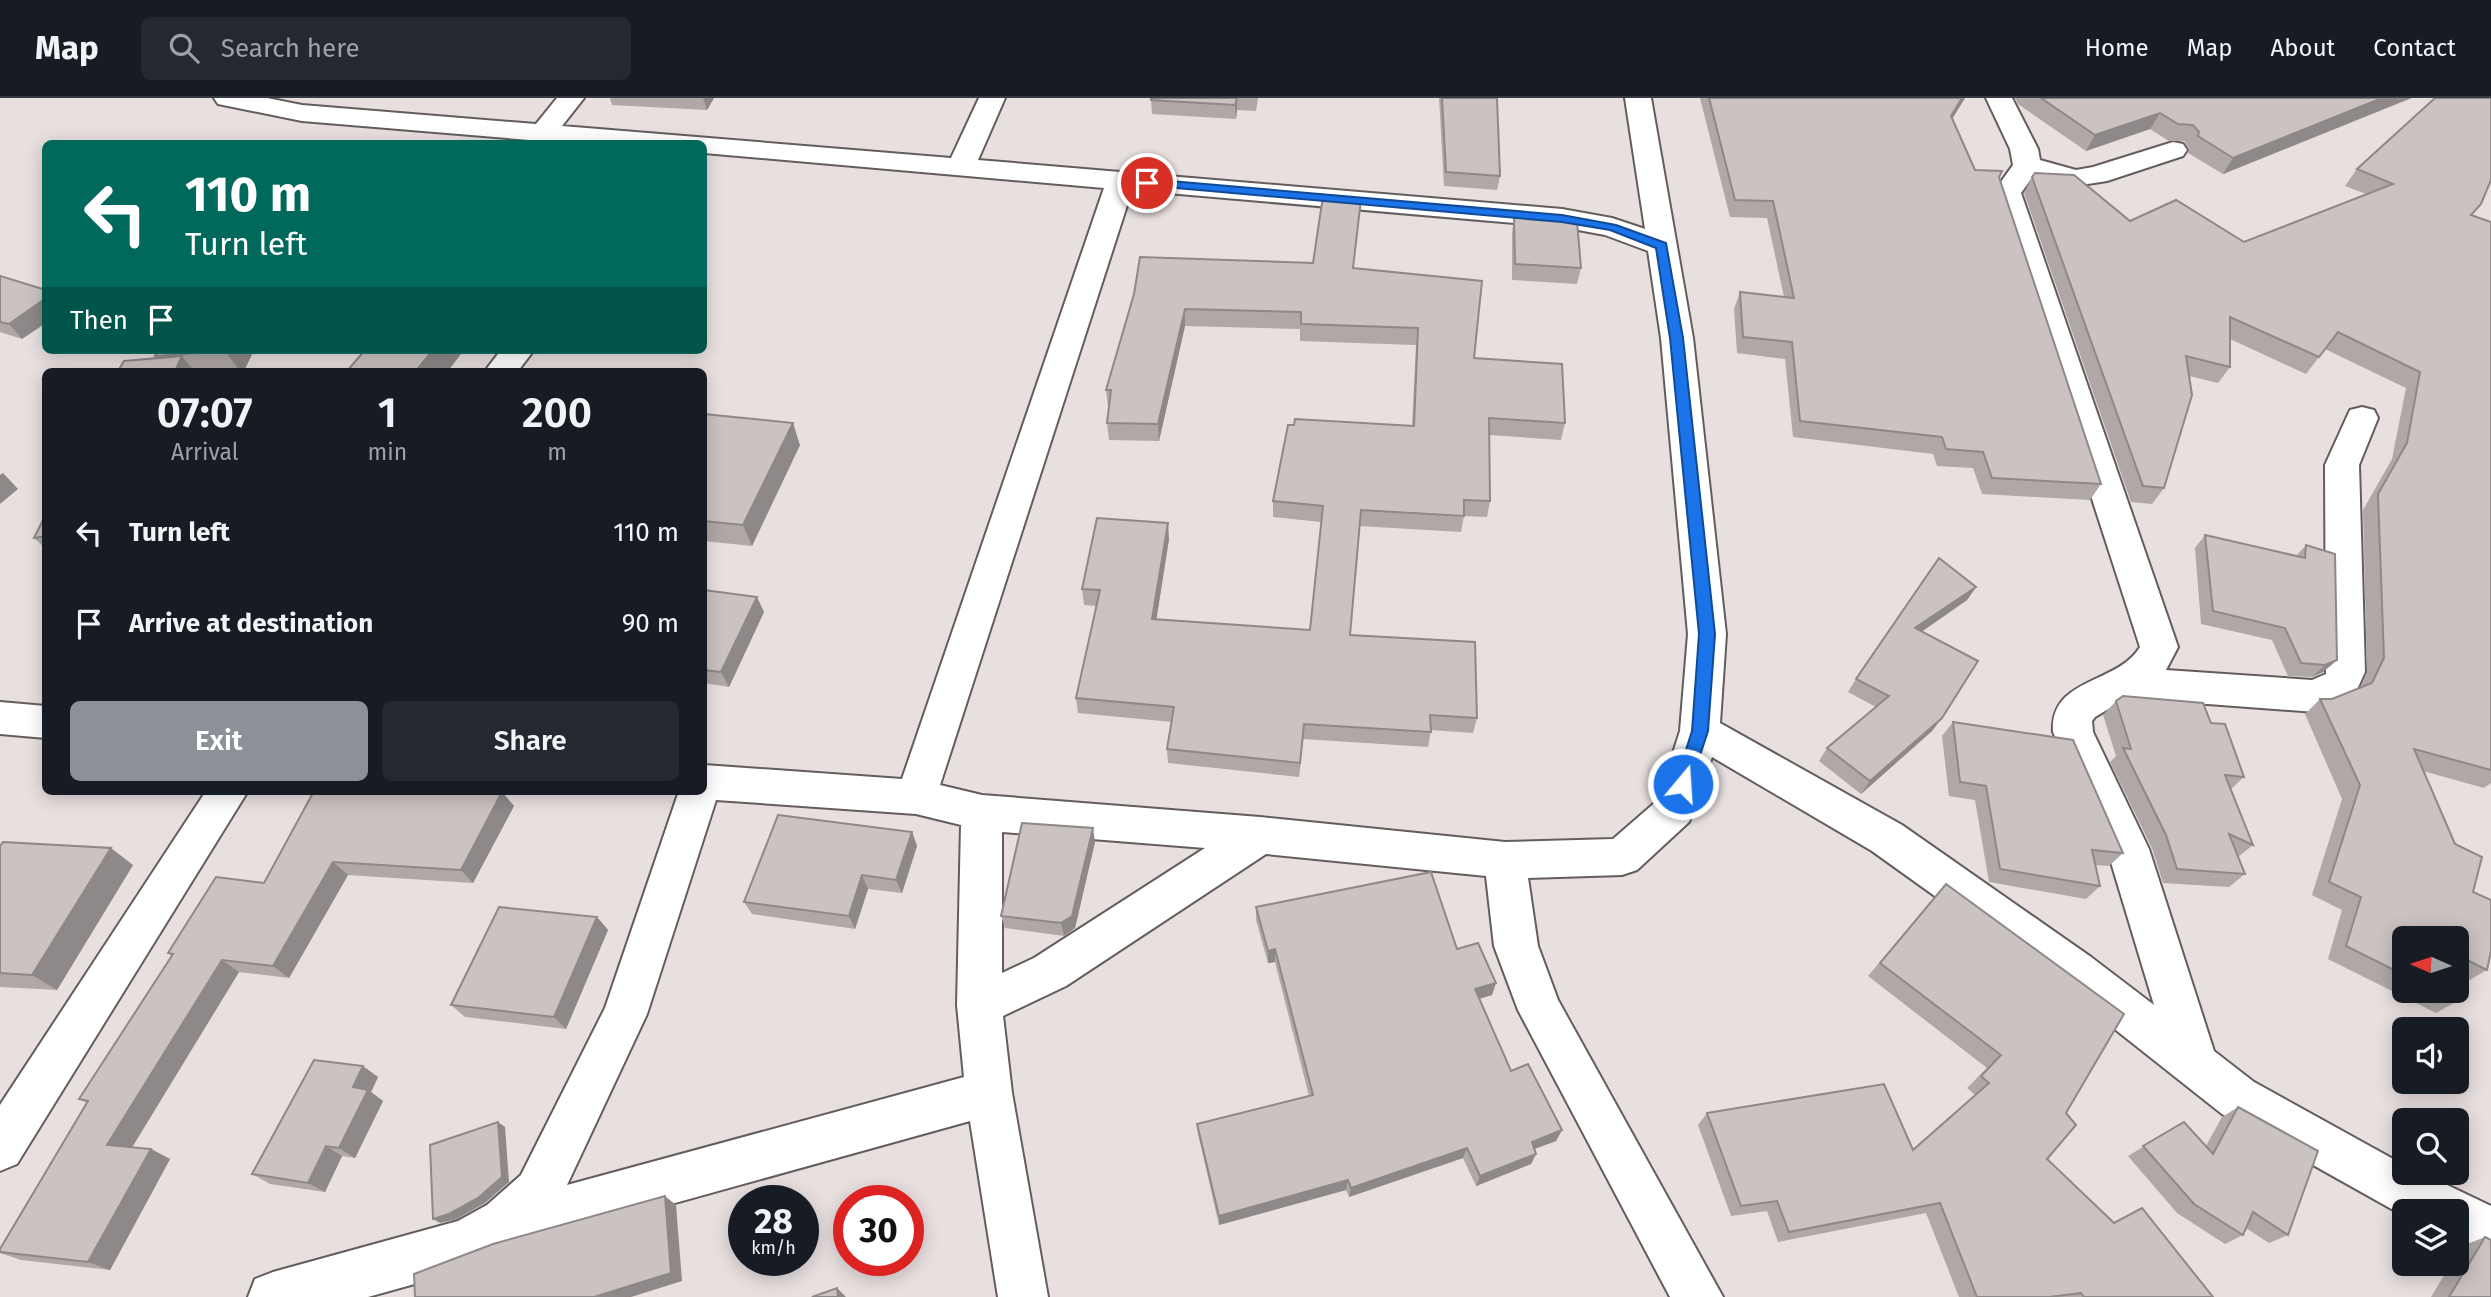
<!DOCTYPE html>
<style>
body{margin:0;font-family:"Fira Sans",sans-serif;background:#242831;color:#f1f3f6;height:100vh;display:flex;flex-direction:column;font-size:26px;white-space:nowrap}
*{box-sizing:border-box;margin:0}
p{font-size:23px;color:#9ea1a6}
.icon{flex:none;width:38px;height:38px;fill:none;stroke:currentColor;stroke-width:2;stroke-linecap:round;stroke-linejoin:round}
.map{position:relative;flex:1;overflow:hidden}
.side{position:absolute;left:42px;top:270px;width:665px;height:427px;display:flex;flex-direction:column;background:#171b24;border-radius:10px;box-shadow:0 4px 18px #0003}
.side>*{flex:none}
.guide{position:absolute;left:42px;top:42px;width:665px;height:214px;border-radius:10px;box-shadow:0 4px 18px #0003;background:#00695c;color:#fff;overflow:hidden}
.needle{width:46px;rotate:273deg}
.fabs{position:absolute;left:2392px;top:828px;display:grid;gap:14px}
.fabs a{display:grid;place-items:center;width:77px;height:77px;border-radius:10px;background:#171b24;box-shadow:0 4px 18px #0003;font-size:35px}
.speed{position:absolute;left:728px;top:1087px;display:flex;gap:14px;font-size:35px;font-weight:700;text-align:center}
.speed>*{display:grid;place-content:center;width:91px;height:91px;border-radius:50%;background:#171b24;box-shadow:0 4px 18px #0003;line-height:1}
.speed small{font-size:18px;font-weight:400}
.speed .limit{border:10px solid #d22;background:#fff;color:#111}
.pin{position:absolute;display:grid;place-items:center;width:60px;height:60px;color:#fff;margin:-30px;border:4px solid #fff;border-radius:50%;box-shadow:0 2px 7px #0007}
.me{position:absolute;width:77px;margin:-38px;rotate:18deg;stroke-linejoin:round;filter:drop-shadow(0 0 5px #0008)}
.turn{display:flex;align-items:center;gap:24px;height:147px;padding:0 28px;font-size:32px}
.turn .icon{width:91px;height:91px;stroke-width:2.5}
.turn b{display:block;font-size:49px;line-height:60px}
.then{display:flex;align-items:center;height:66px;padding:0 28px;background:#0003;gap:14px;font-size:26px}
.eta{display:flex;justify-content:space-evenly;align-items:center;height:119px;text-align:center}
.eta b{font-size:42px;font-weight:600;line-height:49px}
.cta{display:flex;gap:14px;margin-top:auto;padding:14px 28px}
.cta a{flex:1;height:80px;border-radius:10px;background:#8c9099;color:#fff;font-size:28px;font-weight:600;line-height:80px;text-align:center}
.cta a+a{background:#242831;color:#f1f3f6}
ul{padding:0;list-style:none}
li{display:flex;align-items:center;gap:21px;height:91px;padding:0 28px}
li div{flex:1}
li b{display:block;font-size:26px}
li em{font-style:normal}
header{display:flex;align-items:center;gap:42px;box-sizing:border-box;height:98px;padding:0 35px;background:#171b24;border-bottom:2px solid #363941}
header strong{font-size:33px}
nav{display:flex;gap:38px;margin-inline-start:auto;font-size:24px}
.search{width:490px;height:63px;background:#242831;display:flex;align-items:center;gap:18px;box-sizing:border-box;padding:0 24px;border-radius:10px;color:#9ea1a6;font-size:26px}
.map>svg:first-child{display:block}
</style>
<header>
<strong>Map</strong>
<div class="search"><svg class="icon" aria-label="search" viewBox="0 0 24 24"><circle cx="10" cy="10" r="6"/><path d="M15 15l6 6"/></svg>Search here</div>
<nav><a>Home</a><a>Map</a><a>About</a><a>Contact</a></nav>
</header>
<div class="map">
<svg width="2491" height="1199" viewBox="0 0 2491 1199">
<rect width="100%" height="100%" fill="#e8dfdf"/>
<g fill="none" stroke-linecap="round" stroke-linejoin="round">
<g stroke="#645d5d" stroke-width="4">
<g id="minor">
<path d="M214 0H267L302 7 536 26 557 0H584L562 28 951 60 979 0H1005L978 62 1562 111 1612 120 1645 131 1625 0H1651L1693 240 1726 536 1720 625 1902 727 2091 859 2154 907 2107 751 2053 634C2050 579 2117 587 2140 549L1993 95 2013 67 2010 51 1986 0H2012L2038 51 2040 62 2076 72 2093 69 2173 44 2183 46 2187 52 2183 58 2107 83 2075 88 2034 77 2021 95 2178 549 2166 572 2312 582 2326 576 2325 367 2350 312 2362 309 2374 312 2378 320 2359 367 2365 574 2354 598 2315 614 2127 600 2095 619 2092 623 2093 634 2149 751 2214 953 2254 984 2404 1067V1074H2420L2491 1108V1159L2457 1143V1113H2404V1118L2222 1016 2059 887 1872 753 1712 659 1689 724 1637 772 1622 777 1528 780 1538 848 1558 902 1723 1199H1670L1518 912 1494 848 1486 778 1266 756 1066 888 1003 918 1012 995 1048 1199H998L970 1023 506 1152 447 1177 368 1199H248L255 1181 273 1174 458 1123 487 1107 521 1077 605 910 679 693H704V667L902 681 1104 90 704 55V46H578L302 23 218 6ZM1132 92 1562 129 1605 137 1648 153 1661 240 1688 536 1680 633 1658 702 1613 741 1505 744 1260 719 982 697 940 687ZM716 702 916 716 961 727 957 907 964 979 567 1087 647 916ZM1002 734 1205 750 1034 860 1002 875Z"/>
<path d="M501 252H534L518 273H485Z"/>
<path d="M0 604 46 608V640L0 636Z"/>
<path d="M206 693H248L17 1066 0 1073V1007Z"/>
</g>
</g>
<use href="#minor" fill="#fff" fill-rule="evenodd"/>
</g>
<g fill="#afa8a7" fill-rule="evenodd">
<path d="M610 0H714L707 12 612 7Z"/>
<path d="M1151 0H1258L1256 13 1237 12 1236 21 1152 16Z"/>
<path d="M1439 0H1497L1500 78 1497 92 1444 88Z"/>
<path d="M1700 0H1965L1952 21 1975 72 1999 79 2101 386 2090 402 1982 396 1973 370 1937 368 1933 356 1793 339 1785 261 1737 255 1734 211 1740 194 1784 199 1767 120 1730 119Z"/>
<path d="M2015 0H2412L2223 76 2188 55 2189 51 2184 43H2169L2150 31 2086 53 2018 6Z"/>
<path d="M2357 71 2471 118 2491 124V685L2484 690 2423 673 2473 794 2487 872 2466 884 2462 882 2457 903 2436 915 2328 861 2342 812 2312 797 2342 701 2305 616 2320 601H2332L2360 590 2367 575 2363 412 2392 361 2406 290 2325 251 2306 276 2230 241V269L2218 285 2189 278 2164 390 2152 406 2131 404 2024 95 2032 79 2130 123 2244 144 2366 96 2345 88ZM2404 840 2457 892H2404Z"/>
<path d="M1361 101 1353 170 1474 260 1565 325 1561 342 1489 337 1490 403 1487 419 1464 418 1461 434 1359 428 1350 537 1477 620 1473 635 1431 632 1428 649 1303 641 1299 679 1168 665 1167 651 1172 624 1078 615 1076 600 1097 508 1084 507 1082 491 1169 441 1156 522 1310 532 1321 424 1273 419V403L1412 328 1416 247 1300 243V231L1185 228 1159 343 1109 342 1107 325 1109 308H1108L1106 292 1134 196 1313 165Z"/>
<path d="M1514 119 1581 170 1577 186 1512 182V135Z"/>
<path d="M0 178 22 241 0 234Z"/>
<path d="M254 252 244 273H118L157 260 155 258Z"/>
<path d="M704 316 800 347 752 448 704 443Z"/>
<path d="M46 416V451L34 440Z"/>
<path d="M2205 437 2296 458 2306 447 2337 562 2323 574 2312 579 2288 578 2272 542 2201 526 2195 450Z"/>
<path d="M1976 489 1967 502 1922 533 1932 633 1861 696 1819 663 1827 650 1876 609 1848 594 1856 581Z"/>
<path d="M704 492 764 514 729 589 704 585Z"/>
<path d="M2116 603 2211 625 2244 679 2231 691 2253 747 2238 759 2245 776 2229 789 2163 785 2152 750 2110 664 2116 658 2103 617Z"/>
<path d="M1953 624 2123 755 2109 768 2095 767 2100 788 2086 801 1989 784 1975 702 1949 698 1942 638Z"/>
<path d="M502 694 514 708 473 785 348 777 289 880 239 874 132 1050 151 1051 170 1061 110 1172 21 1162 0 1155 87 1005 79 1001 172 858 168 855 264 785Z"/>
<path d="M912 734 917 748 902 795 868 791 855 831 752 816 744 804Z"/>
<path d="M1095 744 1075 830 1064 838 1005 830 1001 818Z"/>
<path d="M0 748 133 767 57 892 0 889Z"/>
<path d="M1946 786 2066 1015 2047 1061 2114 1125 2213 1199H1959L1926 1115 1778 1144 1767 1113 1731 1118 1698 1027 1707 1015 1913 1051 1975 997 1967 990 1987 970 1868 878Z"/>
<path d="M1256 809 1457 851 1492 897 1479 901 1511 973 1562 1032 1556 1043 1534 1051 1536 1056 1531 1066 1476 1088 1463 1060 1349 1099 1346 1092 1219 1127 1198 1036 1197 1026 1309 998 1275 864 1268 865 1256 822Z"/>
<path d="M597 819 608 832 566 931 465 919 451 907Z"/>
<path d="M378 979 371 994 383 1003 355 1060 342 1058 325 1094 270 1086 252 1076Z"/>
<path d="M2238 1009 2288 1137 2269 1145 2246 1130 2243 1137 2225 1146 2177 1115 2128 1058 2184 1024 2206 1048 2222 1019Z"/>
<path d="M2485 1139 2491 1199H2431L2451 1166H2457V1156L2462 1148Z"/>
</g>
<g fill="#8e8888">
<path d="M703 0H714L707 12Z"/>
<path d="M1237 0V12L1236 21 1235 7Z"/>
<path d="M1962 0H1965L1944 34 1951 18Z"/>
<path d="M2382 0H2411L2223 76 2233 60Z"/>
<path d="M2160 15 2150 31 2086 53 2095 37Z"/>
<path d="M46 200V225L22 241 9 226Z"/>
<path d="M1185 211V228L1159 343 1158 326Z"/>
<path d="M226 252H254L244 273H240L225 253Z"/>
<path d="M433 252H464L448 273H416Z"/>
<path d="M182 258 194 273H175Z"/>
<path d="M793 325 800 347 752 448 743 427Z"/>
<path d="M3 375 18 391 0 406V377Z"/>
<path d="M1168 425 1169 441 1154 537 1152 521Z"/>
<path d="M1976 489 1967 502 1907 544 1915 530Z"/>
<path d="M757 499 764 514 729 589 721 574Z"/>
<path d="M2337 562 2323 574 2312 579 2325 567Z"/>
<path d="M1942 620 1932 633 1861 696 1870 683Z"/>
<path d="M1304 626 1303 641 1299 679 1300 665Z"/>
<path d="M502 694 514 708 473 785 461 772Z"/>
<path d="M1093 730 1095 744 1075 830 1064 838 1061 825Z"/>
<path d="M912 734 917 748 902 795 896 782Z"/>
<path d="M111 750 133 767 57 892 32 877Z"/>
<path d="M333 764 348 777 289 880 273 868Z"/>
<path d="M862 777 868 791 855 831 849 818Z"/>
<path d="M597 819 608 832 566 931 554 919Z"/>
<path d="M1275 851V864L1268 865V853Z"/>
<path d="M222 862 239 874 127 1057 107 1047Z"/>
<path d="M1496 885 1492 897 1471 903 1475 891Z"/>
<path d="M363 968 378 979 371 994 383 1003 355 1060 339 1050 353 989Z"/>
<path d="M498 1024 505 1029 509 1084 485 1105 457 1121 440 1125 433 1121Z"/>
<path d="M1562 1032 1556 1043 1526 1054 1532 1044Z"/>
<path d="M326 1048 342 1058 325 1094 308 1085Z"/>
<path d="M1467 1050 1463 1060 1349 1099 1351 1090Z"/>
<path d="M151 1051 170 1061 110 1172 88 1164Z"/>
<path d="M1536 1056 1531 1066 1476 1088 1480 1078Z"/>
<path d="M1348 1082 1346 1092 1219 1127V1118Z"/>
<path d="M665 1098 676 1107 682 1183 631 1199H594Z"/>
<path d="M837 1190 846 1199H838Z"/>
</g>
<g fill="#cbc3c2" stroke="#8e8888" stroke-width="2">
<path d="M1151 0H1237L1235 7 1151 2Z"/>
<path d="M1442 0H1497L1500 78 1446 74Z"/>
<path d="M1709 0H1962L1951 18 1975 72 2002 73 1999 79 2101 386 1992 380 1983 354 1946 351 1942 339 1800 323 1792 244 1743 239 1740 194 1794 200 1773 103 1735 102Z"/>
<path d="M2041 0H2382L2233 60 2198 38 2199 34 2193 27 2178 26 2160 15 2095 37Z"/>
<path d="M2435 0H2491V82L2481 106 2471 117 2491 124V672L2414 651 2455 746 2482 759 2473 794 2491 802V853L2487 872 2467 862 2457 903 2435 892H2457V840H2404V877L2346 848 2361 799 2329 784 2360 687 2320 601H2332L2372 585 2384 560 2378 396 2407 345 2420 274 2338 234 2319 259 2230 219V269L2186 258 2192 297 2164 390 2143 388 2032 79 2035 75 2074 77 2130 123 2176 102 2244 144 2393 86 2357 71Z"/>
<path d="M1323 98 1361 101 1353 170 1482 183 1474 260 1562 266 1565 325 1489 320 1490 403 1464 402V418L1361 412 1350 537 1475 544 1477 620 1430 617 1431 634 1304 626 1300 665 1167 651 1174 609 1076 600 1100 492 1082 491 1097 420 1168 425 1152 521 1310 532 1323 408 1273 403 1288 327H1294L1295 321 1414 328 1418 230 1301 226V214L1185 211 1158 326 1107 325 1111 292H1106L1134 196 1140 159 1313 165Z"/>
<path d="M1514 119 1577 123 1581 170 1515 166Z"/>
<path d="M0 178 46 192V200L9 226 0 224Z"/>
<path d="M158 252H226L225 253 155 258Z"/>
<path d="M365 252H433L416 273H347Z"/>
<path d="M182 258 175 273H118L124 263Z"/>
<path d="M704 316 793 325 743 427 704 423Z"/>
<path d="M46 416V438L34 440Z"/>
<path d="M2205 437 2305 460 2306 447 2335 456 2337 562 2325 567 2301 565 2285 530 2213 513Z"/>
<path d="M1939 460 1976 489 1915 530 1978 563 1942 620 1870 683 1827 650 1889 598 1856 581Z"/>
<path d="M704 492 757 499 721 574 704 572Z"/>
<path d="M2123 598 2203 605 2211 625 2225 626 2244 679 2225 677 2253 747 2229 736 2245 776 2177 771 2166 737 2123 650 2131 651 2116 603Z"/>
<path d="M1953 624 2073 642 2123 755 2092 752 2100 788 2000 771 1986 688 1960 684Z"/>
<path d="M314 693H431L449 694 450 693H494L502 694 461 772 333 764 273 868 222 862 107 1047 151 1051 88 1164 0 1154V1151L88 1003 79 1001 173 856 168 855 216 779 264 785Z"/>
<path d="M778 717 912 734 896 782 862 777 849 818 744 804Z"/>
<path d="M1022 725 1093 730 1072 818 1061 825 1001 818Z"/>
<path d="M3 744 111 750 32 877 0 875V748Z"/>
<path d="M1431 774 1457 851 1478 845 1496 885 1475 891 1511 973 1528 966 1562 1032 1532 1044 1536 1056 1480 1078 1467 1050 1351 1090 1348 1082 1219 1118 1197 1026 1313 997 1275 851 1268 853 1256 809Z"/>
<path d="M1946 786 2124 916 2066 1015 2076 1027 2047 1061 2114 1125 2142 1110 2213 1199H2084L2081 1195 2049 1199H1977L1940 1105 1789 1134 1777 1103 1741 1108 1707 1015 1884 986 1913 1052 1989 985 1981 978 2001 957 1880 865Z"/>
<path d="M499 809 597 819 554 919 451 907Z"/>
<path d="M314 962 363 968 353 989 368 992 339 1050 326 1048 308 1085 252 1076Z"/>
<path d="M2238 1009 2318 1053 2288 1137 2253 1114 2243 1137 2194 1106 2143 1048 2184 1024 2213 1056Z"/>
<path d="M498 1024 502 1079 478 1100 449 1116 433 1121 430 1047Z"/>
<path d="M665 1098 671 1175 594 1199H415L414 1176 493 1146Z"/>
<path d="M2485 1139 2491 1142V1199H2449Z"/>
<path d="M837 1190 838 1199H812Z"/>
</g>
<path fill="#1a73e8" stroke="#114b97" stroke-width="2" d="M1147 81 1562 117 1616 127 1666 145 1683 240 1715 536 1708 633 1689 691H1677L1675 686 1692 633 1699 536 1670 240 1656 150 1610 132 1562 124 1143 87V82Z"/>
</svg>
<div class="fabs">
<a><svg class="needle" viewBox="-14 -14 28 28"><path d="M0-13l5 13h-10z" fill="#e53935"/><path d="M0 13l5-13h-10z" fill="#9ea1a6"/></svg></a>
<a><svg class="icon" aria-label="sound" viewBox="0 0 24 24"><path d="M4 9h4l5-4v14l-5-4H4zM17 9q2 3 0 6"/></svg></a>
<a><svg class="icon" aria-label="search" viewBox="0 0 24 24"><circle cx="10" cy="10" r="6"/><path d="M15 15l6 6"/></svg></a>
<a><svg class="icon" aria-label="layers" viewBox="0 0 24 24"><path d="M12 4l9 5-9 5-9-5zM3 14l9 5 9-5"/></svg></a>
</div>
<div class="speed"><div>28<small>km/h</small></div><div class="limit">30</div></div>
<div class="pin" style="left:1147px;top:85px;background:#d93025"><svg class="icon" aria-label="arrive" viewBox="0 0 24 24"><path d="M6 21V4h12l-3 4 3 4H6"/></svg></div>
<svg class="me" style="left:1683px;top:686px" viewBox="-20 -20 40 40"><circle r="17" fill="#1a73e8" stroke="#fff" stroke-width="3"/><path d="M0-11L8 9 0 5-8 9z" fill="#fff"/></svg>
<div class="guide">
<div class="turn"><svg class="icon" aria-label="left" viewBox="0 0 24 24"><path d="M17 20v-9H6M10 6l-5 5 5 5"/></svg><div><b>110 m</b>Turn left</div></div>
<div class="then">Then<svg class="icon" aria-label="arrive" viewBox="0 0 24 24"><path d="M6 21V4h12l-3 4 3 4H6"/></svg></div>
</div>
<section class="side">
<div class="eta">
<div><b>07:07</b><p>Arrival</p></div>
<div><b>1</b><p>min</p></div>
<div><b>200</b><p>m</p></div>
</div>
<ul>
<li><svg class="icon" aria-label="left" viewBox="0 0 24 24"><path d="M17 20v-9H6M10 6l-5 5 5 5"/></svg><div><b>Turn left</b></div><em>110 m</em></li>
<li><svg class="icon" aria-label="arrive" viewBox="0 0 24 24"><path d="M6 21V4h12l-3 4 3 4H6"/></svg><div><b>Arrive at destination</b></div><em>90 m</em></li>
</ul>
<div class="cta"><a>Exit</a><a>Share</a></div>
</section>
</div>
